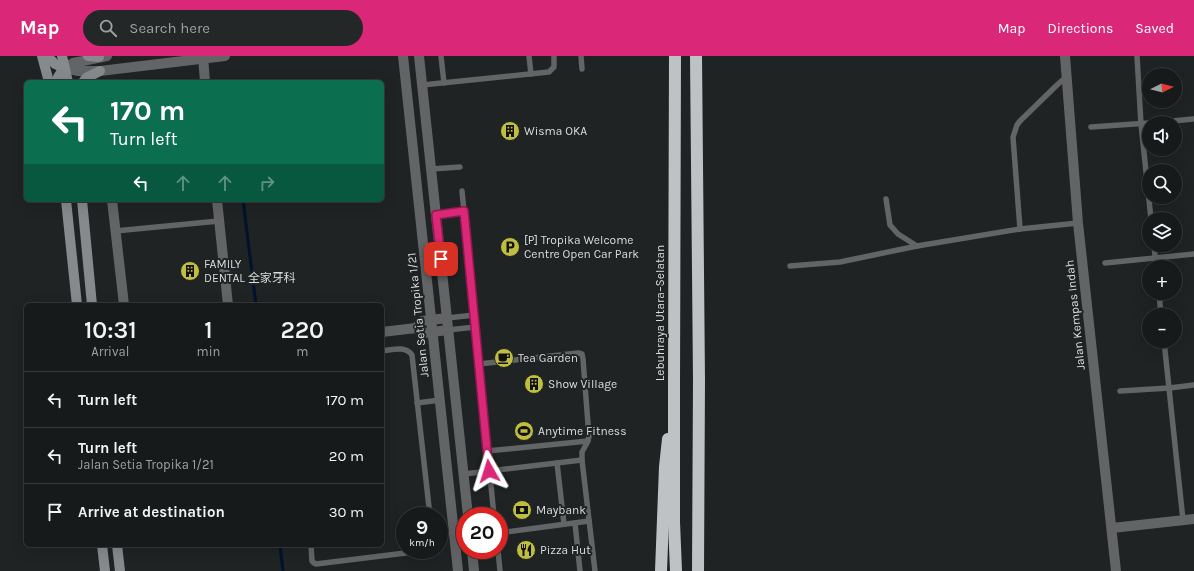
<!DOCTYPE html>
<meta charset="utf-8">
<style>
body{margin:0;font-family:Karla,"Noto Sans SC",sans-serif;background:#242727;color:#f1f3f6;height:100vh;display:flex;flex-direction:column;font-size:15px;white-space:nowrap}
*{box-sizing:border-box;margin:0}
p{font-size:13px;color:#9ea1a2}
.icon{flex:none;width:22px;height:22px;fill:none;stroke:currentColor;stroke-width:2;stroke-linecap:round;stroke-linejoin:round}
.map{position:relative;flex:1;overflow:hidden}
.details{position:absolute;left:24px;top:247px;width:360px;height:244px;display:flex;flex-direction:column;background:#171a1a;border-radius:6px;box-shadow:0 4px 16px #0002,0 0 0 1px #363839}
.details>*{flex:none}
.top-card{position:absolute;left:24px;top:24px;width:360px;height:122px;border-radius:6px;box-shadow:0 4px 16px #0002,0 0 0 1px #363839;background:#0b6e4f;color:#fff;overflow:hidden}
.needle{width:26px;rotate:84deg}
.buttons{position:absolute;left:1142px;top:12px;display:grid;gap:8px}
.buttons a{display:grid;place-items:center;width:40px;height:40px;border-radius:50%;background:#171a1a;box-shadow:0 4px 16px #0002,0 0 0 1px #363839;font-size:20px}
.speed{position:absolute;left:396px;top:451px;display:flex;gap:8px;font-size:20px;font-weight:700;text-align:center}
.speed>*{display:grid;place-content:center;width:52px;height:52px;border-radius:50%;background:#171a1a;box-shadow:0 4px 16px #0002,0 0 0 1px #363839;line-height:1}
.speed small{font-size:10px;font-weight:400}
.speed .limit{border:6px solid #d22;background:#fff;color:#111}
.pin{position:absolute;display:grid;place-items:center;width:34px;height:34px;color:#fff;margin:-17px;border-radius:8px;box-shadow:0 2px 6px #0006}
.me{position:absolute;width:44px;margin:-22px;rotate:354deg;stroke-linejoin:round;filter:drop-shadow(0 0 3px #0008)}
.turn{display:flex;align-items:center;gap:14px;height:84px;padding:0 20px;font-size:18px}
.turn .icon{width:52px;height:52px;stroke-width:2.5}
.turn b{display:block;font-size:28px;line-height:34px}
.lanes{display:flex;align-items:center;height:38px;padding:0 20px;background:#0003;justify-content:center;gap:20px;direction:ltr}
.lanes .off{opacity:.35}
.eta{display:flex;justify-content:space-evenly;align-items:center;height:68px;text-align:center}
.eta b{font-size:24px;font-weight:600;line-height:28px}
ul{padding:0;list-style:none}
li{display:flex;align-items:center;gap:12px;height:56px;padding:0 20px;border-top:1px solid #363839}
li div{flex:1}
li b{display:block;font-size:15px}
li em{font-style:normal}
header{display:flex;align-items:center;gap:24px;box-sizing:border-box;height:56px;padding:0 20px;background:#db2777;color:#fff}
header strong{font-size:19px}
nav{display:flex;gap:22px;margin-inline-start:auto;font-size:14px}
.search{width:280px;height:36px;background:#242727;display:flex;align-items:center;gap:10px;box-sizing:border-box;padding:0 14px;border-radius:22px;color:#9ea1a2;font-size:15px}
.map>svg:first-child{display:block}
</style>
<header>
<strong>Map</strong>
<div class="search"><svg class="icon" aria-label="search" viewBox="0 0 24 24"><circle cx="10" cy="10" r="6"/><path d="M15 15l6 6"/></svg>Search here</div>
<nav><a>Map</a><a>Directions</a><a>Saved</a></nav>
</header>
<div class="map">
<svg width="1194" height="515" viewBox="0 0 1194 515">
<rect width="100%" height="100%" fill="#1f2323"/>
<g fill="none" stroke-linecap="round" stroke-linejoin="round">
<g stroke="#00122d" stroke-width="3">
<path d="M243 144 256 249"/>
<path d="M280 489 283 515"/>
</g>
<g stroke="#636465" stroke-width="5.5">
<path d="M441 0 444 27"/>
<path d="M529 0 531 18"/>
<path d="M581 0 582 13"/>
<path d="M1137 0 1141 68 1151 163"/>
<path d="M1066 21 1057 29 1020 65 1017 69 1013 81 1020 173 1078 167"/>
<path d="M422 29 549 16 554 11V0"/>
<path d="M1151 67 1193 63"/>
<path d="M1091 71 1149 67"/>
<path d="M431 113 460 111"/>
<path d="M462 135 494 460"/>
<path d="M886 143 890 169 898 178 917 190"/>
<path d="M436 159 464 155"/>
<path d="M115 175 219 165"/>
<path d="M1154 189 1156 211"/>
<path d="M1105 207 1194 198"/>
<path d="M790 210 840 206 917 190 1020 173"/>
<path d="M1159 237 1161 259"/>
<path d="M447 262 474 259"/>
<path d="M448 274 475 271"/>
<path d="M1164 285 1183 464"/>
<path d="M382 295C392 294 405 289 412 299L430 460"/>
<path d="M479 308 578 297 582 298 583 303 589 381 587 387 582 396V404L595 515"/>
<path d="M1120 335 1169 332 1194 329"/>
<path d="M417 347 440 344"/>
<path d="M487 395 588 385"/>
<path d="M557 407 564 468"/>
<path d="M464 418 582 404"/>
<path d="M575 467 580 515"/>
<path d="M499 477 589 465"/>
<path d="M311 489 312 505 314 507 316 508 430 494"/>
<path d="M498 494 500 515"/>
</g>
<g stroke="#636465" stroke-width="10">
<path d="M203 0 205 26"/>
<path d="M1065 0 1078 167 1116 515"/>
<path d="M112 144 124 249"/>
<path d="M217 144 228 249"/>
<path d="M416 272 422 265 447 262"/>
<path d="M416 272 424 277 448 274"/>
<path d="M382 276 416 272"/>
<path d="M1112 472 1194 463"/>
</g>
<g stroke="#636465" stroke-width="10">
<path d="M403 0 458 515"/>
<path d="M419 0 468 460"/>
<path d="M64 12 77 15H100L225 0"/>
<path d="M64 12 73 7 107 0"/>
<path d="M472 494 474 515"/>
</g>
<g stroke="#878a8c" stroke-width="10">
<path d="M42 0 49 26"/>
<path d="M47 0 55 8 64 12"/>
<path d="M62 0 68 26"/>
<path d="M88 0 99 1"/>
<path d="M57 26 58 21 64 12"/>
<path d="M83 26 86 22 100 15"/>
<path d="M66 144 77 249"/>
<path d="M82 144 92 249"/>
<path d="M102 489 105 515"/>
<path d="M117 489 120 515"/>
</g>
<g stroke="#bec2c4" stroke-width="12">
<path d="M675 0 674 326V466L676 515"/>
<path d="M696 0 699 324 698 515"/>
<path d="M661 515 665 411 668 383"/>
</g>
</g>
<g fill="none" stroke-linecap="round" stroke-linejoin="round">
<g stroke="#8e194d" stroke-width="10">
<path id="route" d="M441 203 436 159 464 155 489 415"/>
</g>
<use href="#route" stroke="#db2777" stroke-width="7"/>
</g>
<defs>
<g id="building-disc" transform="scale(1)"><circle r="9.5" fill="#bfbe41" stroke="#1f2323"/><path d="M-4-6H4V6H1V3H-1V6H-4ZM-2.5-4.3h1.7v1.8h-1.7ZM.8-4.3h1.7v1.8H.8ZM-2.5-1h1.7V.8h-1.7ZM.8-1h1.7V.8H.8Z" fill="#111"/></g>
<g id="parking-disc" transform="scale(1)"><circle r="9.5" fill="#bfbe41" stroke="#1f2323"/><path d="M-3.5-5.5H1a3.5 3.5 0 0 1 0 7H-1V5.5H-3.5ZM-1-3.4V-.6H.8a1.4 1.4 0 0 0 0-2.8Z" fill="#111"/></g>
<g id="cafe-disc" transform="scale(1)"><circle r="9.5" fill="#bfbe41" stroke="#1f2323"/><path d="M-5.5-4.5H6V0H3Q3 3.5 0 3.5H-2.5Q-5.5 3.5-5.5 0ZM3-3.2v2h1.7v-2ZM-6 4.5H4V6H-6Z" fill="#111"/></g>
<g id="stadium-disc" transform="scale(1)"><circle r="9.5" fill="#bfbe41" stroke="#1f2323"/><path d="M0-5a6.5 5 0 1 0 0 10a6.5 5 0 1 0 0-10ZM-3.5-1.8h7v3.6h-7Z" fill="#111"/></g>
<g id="bank-disc" transform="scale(1)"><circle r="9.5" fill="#bfbe41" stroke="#1f2323"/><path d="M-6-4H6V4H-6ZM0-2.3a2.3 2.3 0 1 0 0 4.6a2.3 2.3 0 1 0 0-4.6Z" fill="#111"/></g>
<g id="restaurant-disc" transform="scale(1)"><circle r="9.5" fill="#bfbe41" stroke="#1f2323"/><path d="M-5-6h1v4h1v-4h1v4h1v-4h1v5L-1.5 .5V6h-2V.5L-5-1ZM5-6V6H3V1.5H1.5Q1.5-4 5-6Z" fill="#111"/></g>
</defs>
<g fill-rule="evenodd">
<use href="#building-disc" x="510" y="75"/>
<use href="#parking-disc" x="510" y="191"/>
<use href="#building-disc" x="190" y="215"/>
<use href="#cafe-disc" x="504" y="302"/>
<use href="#building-disc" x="534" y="328"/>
<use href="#stadium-disc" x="524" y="375"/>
<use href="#bank-disc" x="522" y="454"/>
<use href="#restaurant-disc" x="526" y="494"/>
</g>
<g text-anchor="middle" stroke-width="4" stroke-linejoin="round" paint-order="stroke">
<g font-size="12" fill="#dadddd" stroke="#1f2323" text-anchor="start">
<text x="524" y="79">Wisma OKA</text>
<text x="524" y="188">[P] Tropika Welcome<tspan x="524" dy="14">Centre Open Car Park</tspan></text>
<text x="204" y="212">FAMILY<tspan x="204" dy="14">DENTAL 全家牙科</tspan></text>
<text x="518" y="306">Tea Garden</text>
<text x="548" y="332">Show Village</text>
<text x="538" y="379">Anytime Fitness</text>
<text x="536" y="458">Maybank</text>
<text x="540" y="498">Pizza Hut</text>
</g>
<g font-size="12" fill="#dadddd" stroke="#1f2323">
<text transform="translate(660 257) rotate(-90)" y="4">Lebuhraya Utara–Selatan</text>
<text transform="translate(418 259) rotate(-96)" y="4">Jalan Setia Tropika 1/21</text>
<text transform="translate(1075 259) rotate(-96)" y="4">Jalan Kempas Indah</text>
</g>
</g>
</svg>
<div class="buttons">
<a><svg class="needle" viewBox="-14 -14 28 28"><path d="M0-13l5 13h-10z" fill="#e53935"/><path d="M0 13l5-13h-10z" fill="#9ea1a2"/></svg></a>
<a><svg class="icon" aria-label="sound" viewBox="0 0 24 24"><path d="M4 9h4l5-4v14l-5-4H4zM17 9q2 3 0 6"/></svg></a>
<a><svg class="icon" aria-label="search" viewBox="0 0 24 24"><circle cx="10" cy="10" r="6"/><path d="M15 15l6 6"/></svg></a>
<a><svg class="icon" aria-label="layers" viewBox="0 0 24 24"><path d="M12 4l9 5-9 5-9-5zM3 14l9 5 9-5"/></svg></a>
<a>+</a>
<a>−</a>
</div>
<div class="speed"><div>9<small>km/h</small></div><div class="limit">20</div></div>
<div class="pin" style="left:441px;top:203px;background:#d93025"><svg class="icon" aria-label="arrive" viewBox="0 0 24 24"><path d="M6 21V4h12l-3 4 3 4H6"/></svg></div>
<svg class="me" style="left:489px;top:415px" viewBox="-20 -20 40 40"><path d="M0-17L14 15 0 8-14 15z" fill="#db2777" stroke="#fff" stroke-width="4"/></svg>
<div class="top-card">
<div class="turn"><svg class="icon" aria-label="left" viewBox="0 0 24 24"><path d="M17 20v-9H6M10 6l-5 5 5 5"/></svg><div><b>170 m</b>Turn left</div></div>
<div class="lanes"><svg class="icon" aria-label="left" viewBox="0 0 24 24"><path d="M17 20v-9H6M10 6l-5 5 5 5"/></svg><svg class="icon off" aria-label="ahead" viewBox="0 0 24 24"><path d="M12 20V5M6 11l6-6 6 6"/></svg><svg class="icon off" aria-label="ahead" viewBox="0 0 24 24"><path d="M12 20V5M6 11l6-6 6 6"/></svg><svg class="icon off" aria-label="right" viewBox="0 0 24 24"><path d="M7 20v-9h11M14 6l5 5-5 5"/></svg></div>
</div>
<section class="details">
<div class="eta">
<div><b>10:31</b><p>Arrival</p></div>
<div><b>1</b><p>min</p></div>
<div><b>220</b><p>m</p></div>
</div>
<ul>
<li><svg class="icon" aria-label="left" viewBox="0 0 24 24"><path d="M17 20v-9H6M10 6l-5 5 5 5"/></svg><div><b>Turn left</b></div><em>170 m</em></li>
<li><svg class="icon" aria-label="left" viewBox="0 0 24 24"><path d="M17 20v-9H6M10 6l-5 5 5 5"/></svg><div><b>Turn left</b><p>Jalan Setia Tropika 1/21</p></div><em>20 m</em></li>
<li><svg class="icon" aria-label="arrive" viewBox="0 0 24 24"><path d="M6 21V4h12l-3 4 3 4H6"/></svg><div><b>Arrive at destination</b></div><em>30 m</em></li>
</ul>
</section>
</div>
